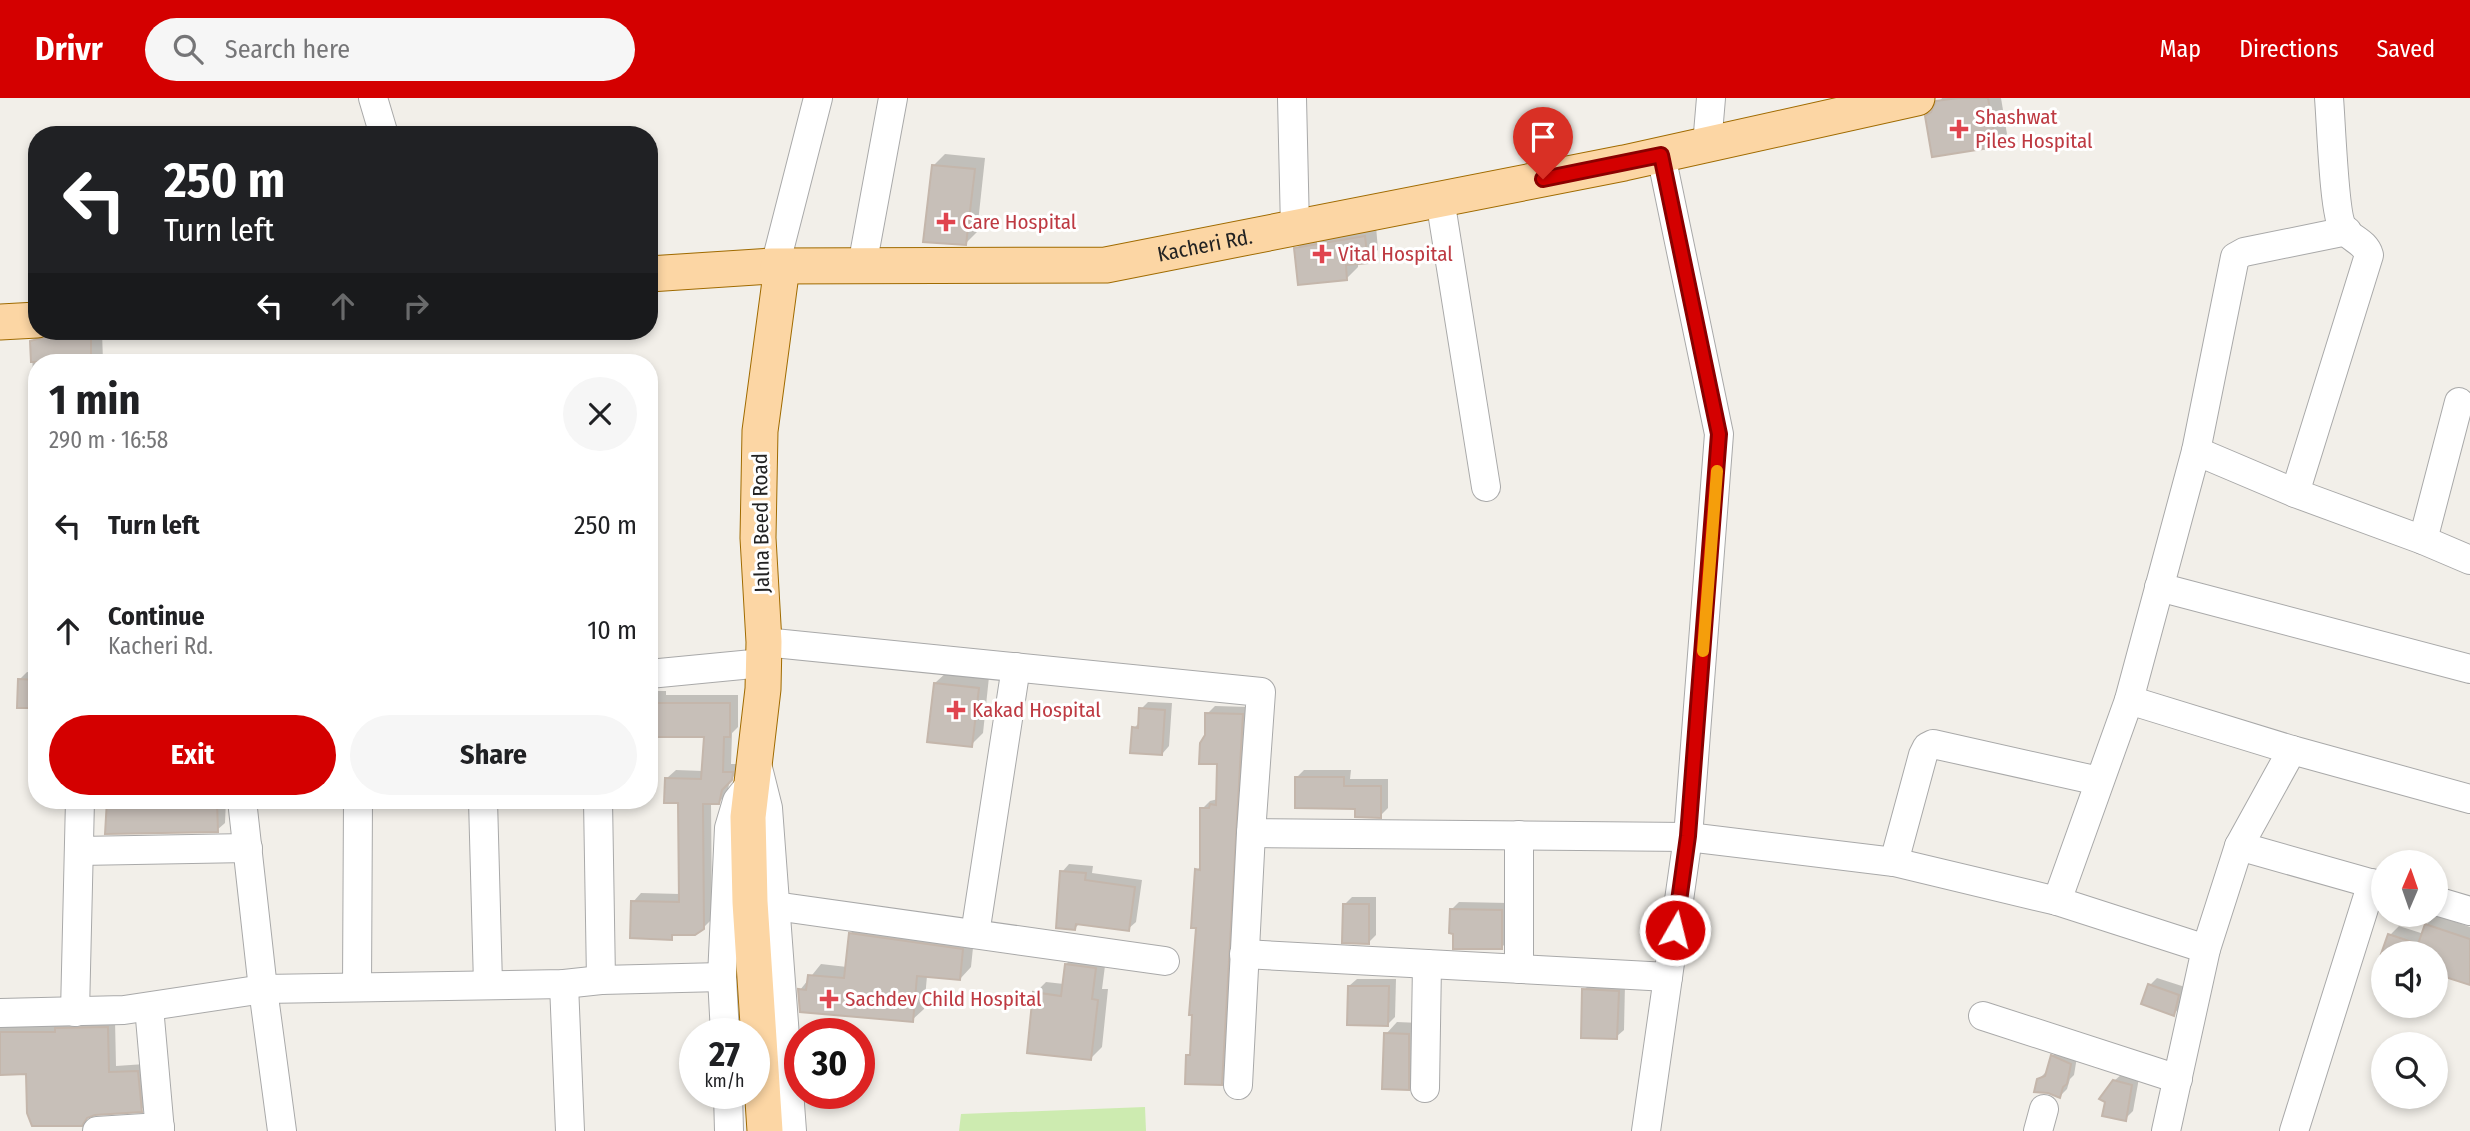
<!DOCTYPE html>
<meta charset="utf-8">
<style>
body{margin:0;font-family:"Fira Sans Condensed",sans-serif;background:#f6f6f6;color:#202124;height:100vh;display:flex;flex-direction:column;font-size:26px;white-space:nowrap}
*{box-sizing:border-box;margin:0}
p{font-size:23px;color:#757577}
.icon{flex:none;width:38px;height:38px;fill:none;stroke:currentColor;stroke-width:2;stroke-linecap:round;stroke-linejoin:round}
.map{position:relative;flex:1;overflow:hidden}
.panel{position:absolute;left:28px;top:256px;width:630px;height:455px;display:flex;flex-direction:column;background:#fff;border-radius:28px;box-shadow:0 4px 10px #0003}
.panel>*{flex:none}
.guide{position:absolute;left:28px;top:28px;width:630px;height:214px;border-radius:28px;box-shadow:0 4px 10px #0003;background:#202124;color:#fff;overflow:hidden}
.needle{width:46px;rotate:2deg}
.controls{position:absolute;left:2371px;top:752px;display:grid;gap:14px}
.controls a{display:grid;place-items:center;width:77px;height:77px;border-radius:50%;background:#fff;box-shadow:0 4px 10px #0003;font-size:35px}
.speed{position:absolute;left:679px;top:920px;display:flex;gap:14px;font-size:35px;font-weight:700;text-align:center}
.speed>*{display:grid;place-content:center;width:91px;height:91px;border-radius:50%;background:#fff;box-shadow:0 4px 10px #0003;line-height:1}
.speed small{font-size:18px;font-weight:400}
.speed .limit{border:10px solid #d22;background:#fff;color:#111}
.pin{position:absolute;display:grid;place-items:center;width:60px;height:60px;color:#fff;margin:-72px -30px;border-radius:50% 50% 50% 0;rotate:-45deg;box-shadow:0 0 7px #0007}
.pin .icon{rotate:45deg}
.me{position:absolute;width:77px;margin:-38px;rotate:8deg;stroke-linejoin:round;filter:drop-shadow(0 0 5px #0008)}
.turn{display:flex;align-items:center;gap:24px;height:147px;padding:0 21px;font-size:32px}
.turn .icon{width:91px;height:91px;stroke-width:2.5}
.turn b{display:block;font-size:49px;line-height:60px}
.lanes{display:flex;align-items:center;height:66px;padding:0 21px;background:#0003;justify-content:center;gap:35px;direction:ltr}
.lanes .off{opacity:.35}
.round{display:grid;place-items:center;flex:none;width:74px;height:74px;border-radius:37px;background:#f6f6f6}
.headline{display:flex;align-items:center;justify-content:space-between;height:119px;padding:0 21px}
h1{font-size:42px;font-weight:700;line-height:52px}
.cta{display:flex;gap:14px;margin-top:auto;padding:14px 21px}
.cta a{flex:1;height:80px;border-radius:42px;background:#d40000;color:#fff;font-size:28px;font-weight:700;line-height:80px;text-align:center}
.cta a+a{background:#f6f6f6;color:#202124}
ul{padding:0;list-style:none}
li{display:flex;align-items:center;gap:21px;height:105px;padding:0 21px}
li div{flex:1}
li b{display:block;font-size:26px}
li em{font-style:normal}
header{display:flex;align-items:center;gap:42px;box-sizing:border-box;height:98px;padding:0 35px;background:#d40000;color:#fff}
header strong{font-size:33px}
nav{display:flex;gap:38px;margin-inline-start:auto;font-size:24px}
.search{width:490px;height:63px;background:#f6f6f6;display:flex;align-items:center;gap:18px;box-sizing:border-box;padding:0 24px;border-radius:38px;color:#757577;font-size:26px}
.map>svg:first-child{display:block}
</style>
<header>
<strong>Drivr</strong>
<div class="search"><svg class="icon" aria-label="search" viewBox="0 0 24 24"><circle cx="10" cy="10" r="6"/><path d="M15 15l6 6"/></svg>Search here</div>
<nav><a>Map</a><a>Directions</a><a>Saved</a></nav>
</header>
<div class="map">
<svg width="2470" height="1033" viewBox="0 0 2470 1033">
<rect width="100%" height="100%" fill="#f2efe9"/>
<path fill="#cdebb0" d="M1145 1009 1146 1033H959L961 1016Z"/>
<g fill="#0003">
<path d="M1942 0H2001L2007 36 1995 48 1935 11Z"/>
<path d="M945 56 985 60 977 134 966 145 933 68Z"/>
<path d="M1376 128 1378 152 1367 163 1358 164V169L1347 180 1296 151 1308 139Z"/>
<path d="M43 233H102L103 264H37V288H33L32 243Z"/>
<path d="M27 574 37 575V609L19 582Z"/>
<path d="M947 574 989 579 983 635 971 647 935 585Z"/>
<path d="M649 593H666V597H738V629L732 635 731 666H741L740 672 730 682 727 696 718 705 711 704 712 821 703 830 675 836 671 840 633 804 641 795 680 796V703L667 680 676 672 703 673 705 637H661L657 641H649Z"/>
<path d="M1148 604 1172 605 1169 648 1162 656 1134 630 1140 624 1141 611Z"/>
<path d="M1215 608 1250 609 1229 977 1221 985 1188 958 1192 954 1198 828 1197 772 1202 767V711L1210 703 1218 701 1219 665 1206 637 1207 616Z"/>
<path d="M1304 672H1351L1350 681H1388V710L1380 718 1297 679Z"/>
<path d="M109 702H226L225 725 217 732 107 734Z"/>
<path d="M1069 766 1093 768 1092 775 1142 782 1136 824 1128 831 1080 825 1075 830 1062 774Z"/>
<path d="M1352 799H1376V837L1369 844 1345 806Z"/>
<path d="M1459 804 1509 805V842L1502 849 1451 812Z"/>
<path d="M2436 817 2470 829V884L2436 874V856H2383L2390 837 2399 828 2424 836 2426 827Z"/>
<path d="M862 824 974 840 971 869 960 881 927 878 924 911 912 922 800 892 821 866 847 869 850 836Z"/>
<path d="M1077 856 1106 860 1102 891H1108L1102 949 1091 960 1035 895 1046 884 1064 886 1066 866Z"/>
<path d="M2157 880 2185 889 2181 908 2174 916 2150 887Z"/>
<path d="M1357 881H1396L1395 919 1388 926 1349 888Z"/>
<path d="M1592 884 1625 886 1624 932 1616 939 1584 892Z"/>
<path d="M115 922 116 968 145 966 148 1004 141 1012 95 1015 28 974 0 976V925L16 927 60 928 64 923Z"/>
<path d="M1397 924 1420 925V979L1408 991 1386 936Z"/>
<path d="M2060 951 2077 959 2074 977 2070 981 2067 991 2060 998 2038 982 2046 974 2052 958Z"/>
<path d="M2122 976 2139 980 2133 1013 2125 1021 2114 983Z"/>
</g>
<g fill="#c7bfb8" stroke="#c4b6ab" stroke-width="2">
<path d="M1958 0H1988L1996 49 1932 59 1925 18 1931 14 1936 3Z"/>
<path d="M932 67 975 71 966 147 923 144Z"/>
<path d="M1365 138 1368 165 1346 167 1347 182 1298 187 1294 150Z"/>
<path d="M91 237V264H31L30 243 49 238Z"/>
<path d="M18 581 37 582V610H17Z"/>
<path d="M934 585 979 590 972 649 927 644Z"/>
<path d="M649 605H730V639H724L723 674H733L732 682 722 692 719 706H703L704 831 695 837H672V842L630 840 631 803 679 804 678 705H664L665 680 701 681 704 639H649Z"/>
<path d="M1139 610 1165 612 1162 657 1130 655 1132 629 1138 630Z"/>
<path d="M1205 615 1243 616 1222 987 1185 986 1186 957H1190L1192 917H1189L1196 830H1191L1195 771 1200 772V710H1209L1210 706 1216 707 1217 666H1199L1200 645 1205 637Z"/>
<path d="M1295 679H1344V688H1381V720L1355 719V711L1295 710Z"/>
<path d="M107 702H217L218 734 105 736Z"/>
<path d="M1060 773 1086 775 1085 782 1135 789 1129 833 1076 826 1075 832 1056 830Z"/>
<path d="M1343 806H1369V846L1342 845Z"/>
<path d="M1450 811 1502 812V851H1453V836L1449 835Z"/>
<path d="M2425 826 2470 841V887L2436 876V856H2381L2388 836 2418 846Z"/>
<path d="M849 835 963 851 960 882 917 878 913 924 800 914 798 891 806 892 808 877 844 880Z"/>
<path d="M1065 866 1096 870 1092 901 1098 902 1091 962 1027 955 1033 894 1061 898Z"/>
<path d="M2148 886 2179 897 2174 918 2141 906Z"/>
<path d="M1348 888H1389L1388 928 1347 927Z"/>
<path d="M1582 891 1619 893 1617 941 1581 940Z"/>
<path d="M108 929 109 974 138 973 142 1014 95 1017 87 1020 82 1028H32L27 1015 26 976 0 977V934H55V930Z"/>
<path d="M1384 935 1409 936V992L1382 991Z"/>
<path d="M2051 957 2071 966 2067 986 2063 989 2060 1000 2048 995 2034 994 2037 981 2045 978Z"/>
<path d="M2113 982 2132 987 2126 1023 2102 1018 2105 1004 2099 1001Z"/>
</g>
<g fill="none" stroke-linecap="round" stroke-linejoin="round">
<g stroke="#a9a9a9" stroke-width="30">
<g id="minor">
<path d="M373 0 384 37"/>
<path d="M1292 0 1295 130"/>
<path d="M1707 47 1711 0"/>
<path d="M1440 101 1486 389"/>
<path d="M775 168 818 0"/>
<path d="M862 168 893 0"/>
<path d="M2196 353 2235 159 2244 154 2347 133"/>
<path d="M2295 395 2369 157C2365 143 2350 141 2343 130 2334 117 2331 22 2329 0"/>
<path d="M2423 442 2459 304"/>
<path d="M2159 489 2470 571"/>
<path d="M764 544 1261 594 1251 735 1688 739 1894 764 2057 803 2206 851"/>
<path d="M649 576 763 565"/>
<path d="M2292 652 2129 602 2196 353 2295 395 2423 442 2470 462"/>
<path d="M758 670 768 710 792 1033"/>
<path d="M242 702 263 891 282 1033"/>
<path d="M483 702 488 886"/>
<path d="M598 702 601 882"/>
<path d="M2239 748 2384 789"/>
<path d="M79 753 248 750"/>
<path d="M1894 764 1923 657 1927 649 1933 646 2099 683"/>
<path d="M2057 803 2129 602"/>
<path d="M2436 803 2470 813"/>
<path d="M775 808 1165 863"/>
<path d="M975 836 1016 569"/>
<path d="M1244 856 1668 879"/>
<path d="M1519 871V737"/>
<path d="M564 886 570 1033"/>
<path d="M357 889 358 702"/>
<path d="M149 909 160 1033"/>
<path d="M75 914 80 702"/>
<path d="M0 915 124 912 263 891 564 886 601 882 722 879"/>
<path d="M1983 918 2178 981"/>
<path d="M725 936 722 879 729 730 737 703 748 689"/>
<path d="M1238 987 1251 735"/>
<path d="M1425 990 1427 866"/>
<path d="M728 996 729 1033"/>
<path d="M97 1033 160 1029"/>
<path d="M1646 1033 1688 739 1719 336 1661 57"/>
<path d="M2038 1033 2044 1011"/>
<path d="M2166 1033 2206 851 2239 748 2292 652 2470 701"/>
<path d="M2294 1033 2372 785"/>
</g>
</g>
<g stroke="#a06b00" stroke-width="37">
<g id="major">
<path id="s1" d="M649 176 772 168 1106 167 1624 65 1917 0"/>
<path d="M0 224 37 222"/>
<path d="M765 1033 750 804 748 719 763 591 764 544 758 440 760 333 781 176 778 169"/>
</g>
</g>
<use href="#minor" stroke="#fff" stroke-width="28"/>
<use href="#major" stroke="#fcd6a4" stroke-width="35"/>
</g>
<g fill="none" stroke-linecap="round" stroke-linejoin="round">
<g stroke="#8a0000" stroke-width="18">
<path id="route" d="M1543 81 1661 57 1719 336 1688 738 1675 832"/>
</g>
<use href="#route" stroke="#d40000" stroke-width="12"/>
<path stroke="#f59e0b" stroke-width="12" d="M1703 553 1717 373"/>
</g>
<g fill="#e0444e" stroke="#fff" stroke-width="2.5">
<path d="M1955.5 20.5h7v7h7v7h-7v7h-7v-7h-7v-7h7z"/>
<path d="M942.5 113.5h7v7h7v7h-7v7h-7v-7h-7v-7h7z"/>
<path d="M1318.5 145.5h7v7h7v7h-7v7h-7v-7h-7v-7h7z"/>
<path d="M952.5 601.5h7v7h7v7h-7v7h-7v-7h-7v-7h7z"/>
<path d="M825.5 890.5h7v7h7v7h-7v7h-7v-7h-7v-7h7z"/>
</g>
<g text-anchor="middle" stroke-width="6" stroke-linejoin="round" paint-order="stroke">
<g font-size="21" fill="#be3a42" stroke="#fff" text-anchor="start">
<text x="1975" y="26">Shashwat<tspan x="1975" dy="24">Piles Hospital</tspan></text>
<text x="962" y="131">Care Hospital</text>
<text x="1338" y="163">Vital Hospital</text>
<text x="972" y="619">Kakad Hospital</text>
<text x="845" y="908">Sachdev Child Hospital</text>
</g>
<g font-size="21" fill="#222" stroke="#fff">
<text dy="7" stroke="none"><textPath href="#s1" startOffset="558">Kacheri Rd.</textPath></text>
<text transform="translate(761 425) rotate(-91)" y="7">Jalna Beed Road</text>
</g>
</g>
</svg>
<div class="controls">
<a><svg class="needle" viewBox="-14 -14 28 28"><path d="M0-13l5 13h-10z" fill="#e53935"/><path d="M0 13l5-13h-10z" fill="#757577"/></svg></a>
<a><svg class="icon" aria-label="sound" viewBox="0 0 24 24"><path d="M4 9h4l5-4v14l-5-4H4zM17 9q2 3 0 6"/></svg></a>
<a><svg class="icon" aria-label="search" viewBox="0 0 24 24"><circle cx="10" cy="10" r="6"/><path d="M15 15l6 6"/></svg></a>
</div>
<div class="speed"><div>27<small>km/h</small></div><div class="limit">30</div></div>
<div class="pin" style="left:1543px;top:81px;background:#d93025"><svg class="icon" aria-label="arrive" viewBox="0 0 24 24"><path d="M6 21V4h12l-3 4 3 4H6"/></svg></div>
<svg class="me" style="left:1675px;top:832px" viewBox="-20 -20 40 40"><circle r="17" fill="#d40000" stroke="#fff" stroke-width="3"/><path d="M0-11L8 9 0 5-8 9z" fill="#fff"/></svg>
<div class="guide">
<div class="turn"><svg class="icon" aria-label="left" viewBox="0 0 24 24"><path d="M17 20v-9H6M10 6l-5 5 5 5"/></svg><div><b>250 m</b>Turn left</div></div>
<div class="lanes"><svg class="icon" aria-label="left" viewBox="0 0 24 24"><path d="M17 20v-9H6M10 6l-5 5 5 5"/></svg><svg class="icon off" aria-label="ahead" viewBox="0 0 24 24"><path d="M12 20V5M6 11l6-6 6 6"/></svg><svg class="icon off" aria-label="right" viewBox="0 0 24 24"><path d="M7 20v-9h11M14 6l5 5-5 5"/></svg></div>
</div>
<section class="panel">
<div class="headline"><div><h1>1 min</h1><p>290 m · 16:58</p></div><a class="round"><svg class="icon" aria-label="close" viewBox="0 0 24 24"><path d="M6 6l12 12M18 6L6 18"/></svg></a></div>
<ul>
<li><svg class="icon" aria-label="left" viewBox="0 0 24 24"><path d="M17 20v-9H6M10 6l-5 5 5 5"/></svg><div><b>Turn left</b></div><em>250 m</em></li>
<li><svg class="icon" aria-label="ahead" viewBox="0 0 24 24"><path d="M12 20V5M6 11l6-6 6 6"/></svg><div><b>Continue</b><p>Kacheri Rd.</p></div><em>10 m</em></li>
</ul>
<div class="cta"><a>Exit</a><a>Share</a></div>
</section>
</div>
